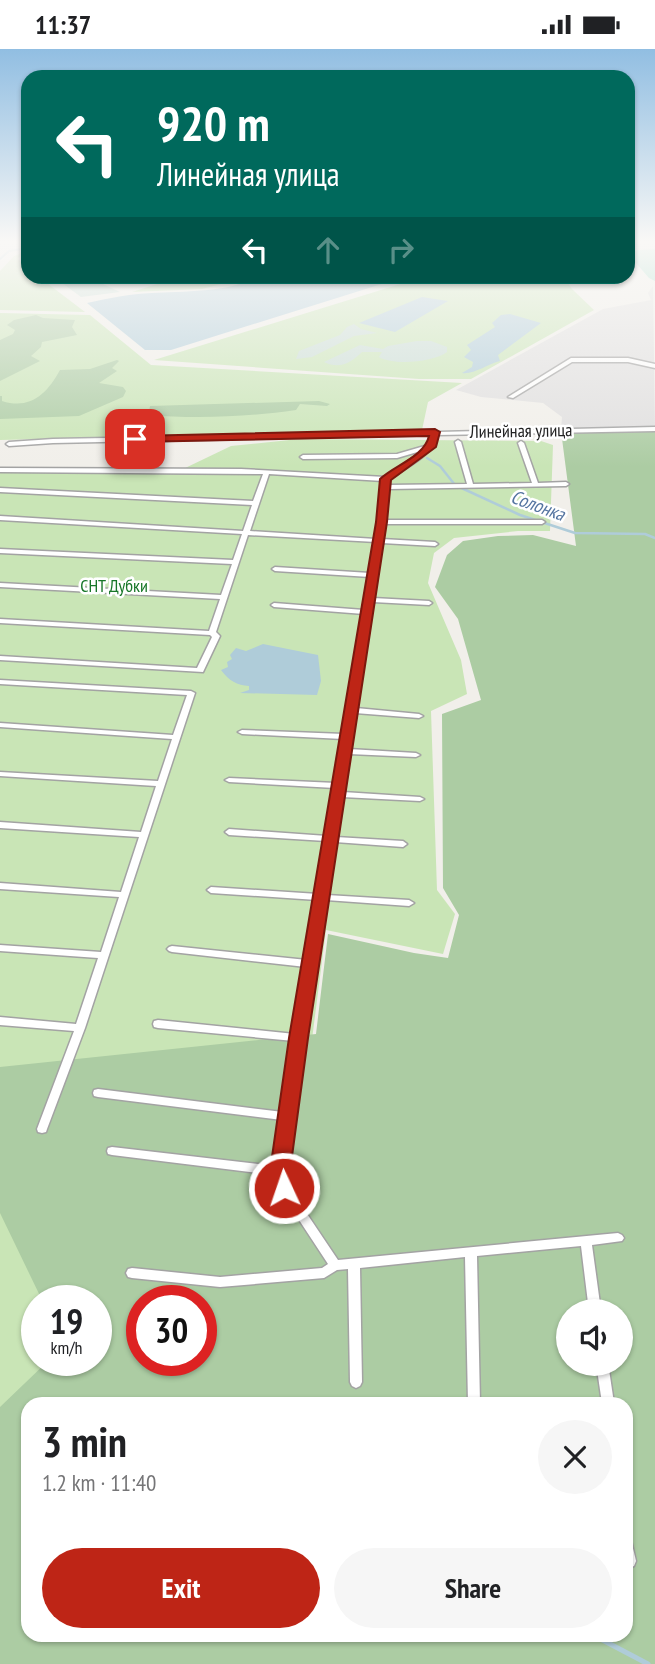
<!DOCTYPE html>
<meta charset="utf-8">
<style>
body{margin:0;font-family:"PT Sans Narrow",sans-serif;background:#f6f6f6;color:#202124;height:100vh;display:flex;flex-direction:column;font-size:26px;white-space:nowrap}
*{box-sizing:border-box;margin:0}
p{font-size:23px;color:#757577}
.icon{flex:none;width:38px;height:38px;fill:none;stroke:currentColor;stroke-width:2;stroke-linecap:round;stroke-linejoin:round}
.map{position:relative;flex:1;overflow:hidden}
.drawer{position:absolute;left:21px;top:1348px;width:612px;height:245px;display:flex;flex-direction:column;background:#fff;border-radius:21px;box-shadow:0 2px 5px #0004}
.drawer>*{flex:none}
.guide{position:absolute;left:21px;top:21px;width:614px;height:214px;border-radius:21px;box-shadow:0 2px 5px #0004;background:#00695c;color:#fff;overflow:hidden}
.fabs{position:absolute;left:556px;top:1250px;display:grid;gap:14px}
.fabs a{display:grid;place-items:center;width:77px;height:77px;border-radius:50%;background:#fff;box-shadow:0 2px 5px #0004;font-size:35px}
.speed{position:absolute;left:21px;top:1236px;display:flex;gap:14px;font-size:35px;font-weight:700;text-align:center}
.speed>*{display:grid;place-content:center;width:91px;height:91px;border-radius:50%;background:#fff;box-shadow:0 2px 5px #0004;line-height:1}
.speed small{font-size:18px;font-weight:400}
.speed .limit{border:10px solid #d22;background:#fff;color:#111}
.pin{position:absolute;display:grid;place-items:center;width:60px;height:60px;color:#fff;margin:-30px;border-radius:14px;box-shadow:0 4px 10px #0006}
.me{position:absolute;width:77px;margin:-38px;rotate:357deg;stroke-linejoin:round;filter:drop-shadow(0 0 5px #0008)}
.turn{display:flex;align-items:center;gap:24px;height:147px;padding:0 21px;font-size:32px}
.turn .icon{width:91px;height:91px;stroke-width:2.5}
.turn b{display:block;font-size:49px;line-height:60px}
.lanes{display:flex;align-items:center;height:66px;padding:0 21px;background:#0003;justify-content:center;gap:35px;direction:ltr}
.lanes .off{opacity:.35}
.round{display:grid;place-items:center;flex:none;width:74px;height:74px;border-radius:37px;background:#f6f6f6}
.summary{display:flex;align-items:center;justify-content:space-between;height:119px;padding:0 21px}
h1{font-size:42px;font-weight:700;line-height:52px}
.button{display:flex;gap:14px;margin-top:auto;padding:14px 21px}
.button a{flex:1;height:80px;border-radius:42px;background:#be2516;color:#fff;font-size:28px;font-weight:700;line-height:80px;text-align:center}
.button a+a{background:#f6f6f6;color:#202124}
.status{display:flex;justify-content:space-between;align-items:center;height:49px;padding:0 35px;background:#fff;direction:ltr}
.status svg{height:19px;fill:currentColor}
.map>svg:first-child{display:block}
</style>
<div class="status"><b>11:37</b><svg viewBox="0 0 49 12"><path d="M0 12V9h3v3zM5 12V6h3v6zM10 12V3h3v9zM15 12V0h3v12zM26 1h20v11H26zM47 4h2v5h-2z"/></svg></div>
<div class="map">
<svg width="655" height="1615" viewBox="0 0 655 1615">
<rect width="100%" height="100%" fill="#f1efea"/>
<path fill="#e0dfdf" d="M653 237 655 380 561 382 562 368 543 354 481 348 456 341 603 260 651 251 648 244Z"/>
<g fill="#c9e5b6" fill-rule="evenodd">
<path d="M22 204 18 210 28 219V228H39L85 263 0 261V222L14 207Z"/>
<path d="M179 228H248L202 240 132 243Z"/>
<path d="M423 228H564L572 240 594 261 471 330H419L154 311Z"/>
<path d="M0 264 90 266 151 316 462 334 428 353 422 381 0 391Z"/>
<path d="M299 390 541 392 553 396 550 482H518L454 489 434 504 428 534 461 611 467 645 431 662 437 841 455 865 443 905 326 881 294 1131 655 1188 626 1354 201 1311V1251H37V1311H51L28 1354 0 1489V421H181L231 397ZM569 1262H621V1314H569Z"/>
</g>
<g fill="#accca3" fill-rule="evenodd">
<path d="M36 266 43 269 75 271 72 278 77 286 42 293 41 298 31 307 40 312 0 332V291L13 285 15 281 7 276 14 271Z"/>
<path d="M117 311 119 312 112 319 117 322 99 334 123 338 126 342 123 348 79 367 0 370V347H2V352C30 361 47 345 60 321L90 320Z"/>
<path d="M319 352 330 355 327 357 300 355 296 361C248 368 196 370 148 366L150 357Z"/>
<path d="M655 380V1615H0V1358L49 1311H96V1251H42L0 1164V1018L316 985 328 885 414 904 448 909 459 866 443 839 442 665 481 651 458 570 435 538 447 506 463 492 498 487 533 486 576 497 561 382ZM142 1251H201V1311H142ZM569 1262H621V1314H569ZM28 1354H626V1586H28Z"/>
</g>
<g fill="#c9ddd5">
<path d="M54 228H88L120 243 81 248Z"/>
<path d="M354 275 361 280 377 284 354 287 312 308 296 310 299 302 340 286 347 278Z"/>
<path d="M417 292H431L447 298V303C434 313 394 317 379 308L382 303H362C352 313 340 321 324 313L360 296 383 300 388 297Z"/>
</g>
<path fill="#91d7c2" d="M655 200V232L649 229 629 206 637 201Z"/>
<g fill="#afccd9">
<path d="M254 228H404L171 301H145L87 254C109 249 130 245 152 244 180 242 231 244 254 228Z"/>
<path d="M422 248 448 252 395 283 359 274Z"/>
<path d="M510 265 541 274 498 306 500 312C488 315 473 326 462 324L472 318 473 313 464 308 471 301 467 296 495 278 492 274 501 266Z"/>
<path d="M263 595 318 606 321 632 317 646 240 644 249 641V637C237 636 229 632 221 621L228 618 227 613 232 610 230 606 236 599 246 602Z"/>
</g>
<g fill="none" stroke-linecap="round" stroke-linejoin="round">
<path stroke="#afccd9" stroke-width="2" d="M0 210 9 202 28 199"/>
<path stroke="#afccd9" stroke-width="2.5" d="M427 409 440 417 455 436 520 466 575 484 645 485 655 489"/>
<path stroke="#afccd9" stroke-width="5" d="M593 1586 648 1615"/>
<g stroke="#a3a3a3" stroke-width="3">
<g id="minor">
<path d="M571 309H628L655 315V319L628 313H572L513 349 508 348Z"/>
<path d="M655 378V382L437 386C432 409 406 417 389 431L388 436 467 435 455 393 458 391 461 393 473 435 532 434 518 394 521 392 524 394 538 434 566 433 569 435 566 437 388 440 385 471H542L545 473 542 475H385L382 490 435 493 438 495 435 497 382 494 373 549 429 552 432 554 429 556 373 553 356 659 419 665 423 667 419 669 355 664 349 700 416 704 420 706 416 708 349 705 343 743 420 748 424 750 420 752 342 748 336 788 403 792 407 795 403 798 335 793 327 846 409 851 414 854 409 857 326 851 304 989 286 1122 289 1138 338 1211 618 1184 622 1186 624 1189 622 1192 592 1196 601 1262H589L581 1197 477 1207 480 1354H468L465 1208 360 1219 362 1333 360 1337 356 1339 352 1337 350 1333 348 1220 337 1221 324 1229 220 1238 132 1229 128 1228 126 1224 128 1220 132 1219 220 1228 322 1219 328 1215 280 1142 275 1126 112 1106 108 1105 107 1102 108 1099 112 1098 275 1117 282 1071 98 1048 94 1047 93 1044 94 1041 98 1040 283 1063 294 992 158 979 154 978 153 975 154 972 158 971 295 985 306 918 172 903 169 902 167 900 169 898 172 897 307 911 317 851 211 844 207 841 211 838 318 845 326 792 229 786 225 783 229 780 327 787 335 739 229 733 225 731 229 729 336 734 343 690 242 685 238 683 242 681 344 685 364 565 274 558 271 556 274 554 364 561 370 528 275 522 272 520 275 518 370 524 376 493 248 486 216 583 220 587 203 623 0 611V607L197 619 212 588 210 586 0 574V570L209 582 220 550 0 538V534L221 546 232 515 0 504V500L233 511 242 485 0 471V467L243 482 252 456 0 443V439L253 452 263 425 0 423V419L241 420 385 428 424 401 397 409 303 410 300 408 303 406 397 405 428 396 432 386 53 394 9 397 6 395 9 393 53 390 432 383 435 381 438 383ZM269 425 383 432 376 490 250 482Z"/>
<path d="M0 631 191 642 195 644 85 979 47 1080 46 1083 42 1084 38 1083 37 1080 74 982 0 976V968L76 975 98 909 0 902V896L101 903 119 848 0 840V834L121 843 139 788 0 779V773L141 783 156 737 0 727V723L158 732 172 690 0 678V674L173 686 187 646 0 635Z"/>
<path d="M596 1314H608L614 1354H602Z"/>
<path d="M626 1489 631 1491 636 1512 634 1517 629 1519 626 1518Z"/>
</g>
</g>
<use href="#minor" fill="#fff" fill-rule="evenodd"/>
</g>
<linearGradient id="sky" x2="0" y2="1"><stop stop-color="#91bee2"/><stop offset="0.46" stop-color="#f9f8f6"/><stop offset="1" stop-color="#f9f8f6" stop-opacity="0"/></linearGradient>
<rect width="655" height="418" fill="url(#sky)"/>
<path fill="#be2516" stroke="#7c180e" stroke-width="2" d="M435 380 440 383 436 398 391 431 387 473 308 989 290 1122 295 1139 292 1145 284 1147 277 1145 270 1122 289 989 376 473 380 430C395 416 424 408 429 387L135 393 130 390 135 387Z"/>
<g text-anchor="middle" stroke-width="5" stroke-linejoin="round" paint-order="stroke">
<g font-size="18" fill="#222" stroke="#fff">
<text transform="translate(521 382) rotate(-1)" y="6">Линейная улица</text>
</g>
<g font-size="18" fill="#187729" stroke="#fff">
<text x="114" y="543">СНТ Дубки</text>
</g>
<g font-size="19" font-style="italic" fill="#5474a0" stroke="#fff">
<text transform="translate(538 456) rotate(20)" y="7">Солонка</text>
</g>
</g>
</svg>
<div class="fabs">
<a><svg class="icon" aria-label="sound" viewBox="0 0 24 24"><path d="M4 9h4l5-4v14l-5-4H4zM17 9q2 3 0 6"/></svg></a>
</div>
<div class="speed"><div>19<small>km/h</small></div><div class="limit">30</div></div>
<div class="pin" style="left:135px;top:390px;background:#d93025"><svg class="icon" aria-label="arrive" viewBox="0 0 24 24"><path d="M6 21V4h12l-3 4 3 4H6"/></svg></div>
<svg class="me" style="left:284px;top:1139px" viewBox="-20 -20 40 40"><circle r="17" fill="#be2516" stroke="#fff" stroke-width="3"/><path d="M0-11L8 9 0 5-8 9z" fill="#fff"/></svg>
<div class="guide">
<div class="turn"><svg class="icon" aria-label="left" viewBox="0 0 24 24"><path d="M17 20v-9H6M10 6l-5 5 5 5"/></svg><div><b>920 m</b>Линейная улица</div></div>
<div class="lanes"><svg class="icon" aria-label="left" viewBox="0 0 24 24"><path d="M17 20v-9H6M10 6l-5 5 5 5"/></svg><svg class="icon off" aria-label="ahead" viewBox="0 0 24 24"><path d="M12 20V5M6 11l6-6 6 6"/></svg><svg class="icon off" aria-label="right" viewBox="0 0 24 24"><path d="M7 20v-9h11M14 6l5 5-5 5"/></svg></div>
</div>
<section class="drawer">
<div class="summary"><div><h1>3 min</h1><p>1.2 km · 11:40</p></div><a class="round"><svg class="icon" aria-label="close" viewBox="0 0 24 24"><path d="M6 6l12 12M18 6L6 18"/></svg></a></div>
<div class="button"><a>Exit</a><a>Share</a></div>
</section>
</div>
